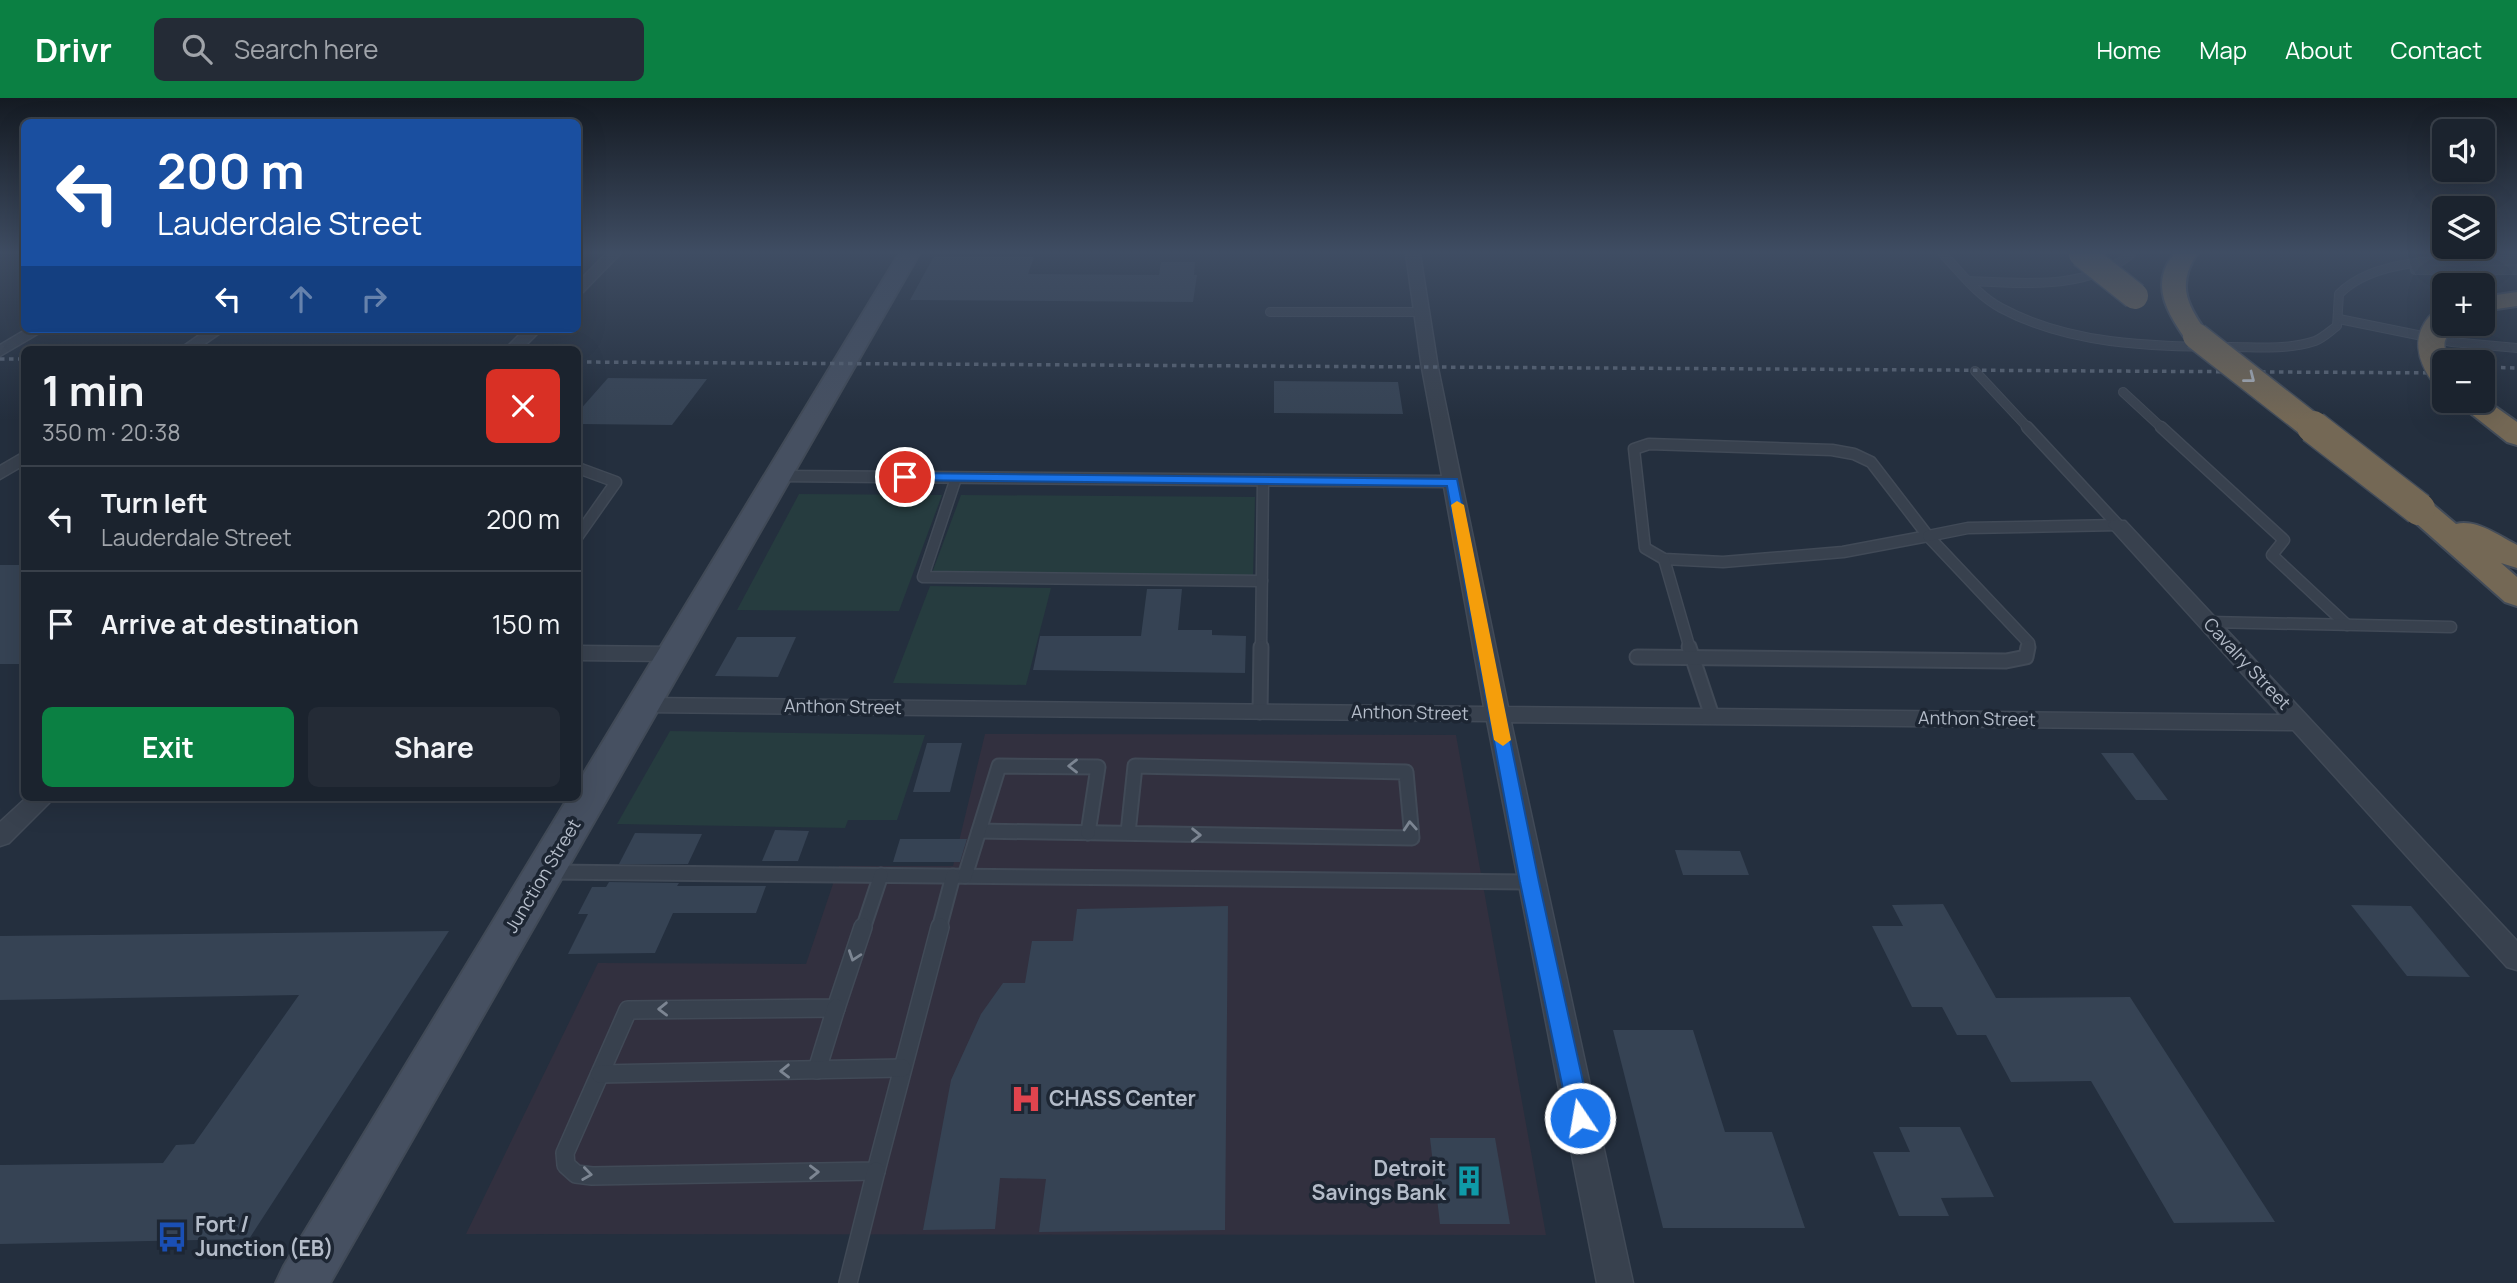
<!DOCTYPE html>
<meta charset="utf-8">
<style>
body{margin:0;font-family:Manrope,sans-serif;background:#242b36;color:#f1f3f6;height:100vh;display:flex;flex-direction:column;font-size:26px;white-space:nowrap}
*{box-sizing:border-box;margin:0}
p{font-size:23px;color:#a0a4aa}
.icon{flex:none;width:38px;height:38px;fill:none;stroke:currentColor;stroke-width:2;stroke-linecap:round;stroke-linejoin:round}
.map{position:relative;flex:1;overflow:hidden}
.panel{position:absolute;left:21px;top:248px;width:560px;height:455px;display:flex;flex-direction:column;background:#1b232e;border-radius:10px;box-shadow:0 7px 28px #0002,0 0 0 2px #39404a}
.panel>*{flex:none}
.top-card{position:absolute;left:21px;top:21px;width:560px;height:214px;border-radius:10px;box-shadow:0 7px 28px #0002,0 0 0 2px #39404a;background:#1a4fa0;color:#fff;overflow:hidden}
.buttons{position:absolute;left:2432px;top:21px;display:grid;gap:14px}
.buttons a{display:grid;place-items:center;width:63px;height:63px;border-radius:10px;background:#1b232e;box-shadow:0 7px 28px #0002,0 0 0 2px #39404a;font-size:35px}
.pin{position:absolute;display:grid;place-items:center;width:60px;height:60px;color:#fff;margin:-30px;border:4px solid #fff;border-radius:50%;box-shadow:0 2px 7px #0007}
.me{position:absolute;width:77px;margin:-38px;rotate:348deg;stroke-linejoin:round;filter:drop-shadow(0 0 5px #0008)}
.turn{display:flex;align-items:center;gap:24px;height:147px;padding:0 21px;font-size:32px}
.turn .icon{width:91px;height:91px;stroke-width:2.5}
.turn b{display:block;font-size:49px;line-height:60px}
.lanes{display:flex;align-items:center;height:66px;padding:0 21px;background:#0003;justify-content:center;gap:35px;direction:ltr}
.lanes .off{opacity:.35}
.round{display:grid;place-items:center;flex:none;width:74px;height:74px;border-radius:10px;background:#242b36}
.summary{display:flex;align-items:center;justify-content:space-between;height:119px;padding:0 21px}
h1{font-size:42px;font-weight:700;line-height:52px}
.action{display:flex;gap:14px;margin-top:auto;padding:14px 21px}
.action a{flex:1;height:80px;border-radius:10px;background:#0b8043;color:#fff;font-size:28px;font-weight:700;line-height:80px;text-align:center}
.action a+a{background:#242b36;color:#f1f3f6}
ul{padding:0;list-style:none}
li{display:flex;align-items:center;gap:21px;height:105px;padding:0 21px;border-top:2px solid #39404a}
li div{flex:1}
li b{display:block;font-size:26px}
li em{font-style:normal}
header{display:flex;align-items:center;gap:42px;box-sizing:border-box;height:98px;padding:0 35px;background:#0b8043;color:#fff}
header strong{font-size:33px}
nav{display:flex;gap:38px;margin-inline-start:auto;font-size:24px}
.search{width:490px;height:63px;background:#242b36;display:flex;align-items:center;gap:18px;box-sizing:border-box;padding:0 24px;border-radius:10px;color:#a0a4aa;font-size:26px}
.map>svg:first-child{display:block}
</style>
<header>
<strong>Drivr</strong>
<div class="search"><svg class="icon" aria-label="search" viewBox="0 0 24 24"><circle cx="10" cy="10" r="6"/><path d="M15 15l6 6"/></svg>Search here</div>
<nav><a>Home</a><a>Map</a><a>About</a><a>Contact</a></nav>
</header>
<div class="map">
<svg width="2517" height="1185" viewBox="0 0 2517 1185">
<rect width="100%" height="100%" fill="#242f3e"/>
<path fill="#32303f" d="M985 636 1456 637 1546 1137 466 1136 598 865 806 866 839 768H953Z"/>
<g fill="#263c3f">
<path d="M799 396 942 397 899 513 737 512Z"/>
<path d="M961 397 1255 399 1253 478 932 475Z"/>
<path d="M930 488 1051 490 1026 587 893 585Z"/>
<path d="M670 633 925 637 897 722H848L845 730 617 726Z"/>
</g>
<g fill="#364354">
<path d="M934 158 1034 159 1028 176 1159 177 1161 164H1195L1194 177H1197L1193 204 910 202Z"/>
<path d="M608 280 707 281 672 327 578 326V314Z"/>
<path d="M1274 283 1398 284 1403 316 1274 315Z"/>
<rect x="0" y="467" width="24" height="99"/>
<path d="M1147 491H1182L1178 532H1212V537L1246 538 1245 575 1033 572 1040 538H1141Z"/>
<path d="M737 539H796L778 579 715 578Z"/>
<path d="M927 645H962L950 694H913Z"/>
<path d="M2101 655H2133L2168 702H2136Z"/>
<path d="M775 732 809 733 798 763H762Z"/>
<path d="M635 735 702 736 688 766H619Z"/>
<path d="M900 741H967L960 764H893Z"/>
<path d="M1675 752 1740 753 1749 777H1683Z"/>
<path d="M609 784 679 785 677 788H766L756 815H673L655 855 568 856 588 816H578L592 789H606Z"/>
<path d="M1943 806 1996 900 2130 899 2275 1124 2174 1125 2091 983 2011 984 1986 937H1957L1942 909H1912L1872 828H1903L1892 807Z"/>
<path d="M2351 807 2411 808 2470 879 2407 878Z"/>
<path d="M1228 808 1225 1132 1039 1134 1046 1081 1000 1080 995 1131 923 1132 951 982 981 916 1003 885H1025L1032 843H1073L1077 811Z"/>
<path d="M449 833 249 1141 0 1146V1067L163 1065 176 1047 194 1046 299 897 0 902V838Z"/>
<path d="M1613 932H1693L1725 1034H1772L1805 1130H1663Z"/>
<path d="M1899 1029H1960L1994 1099 1941 1100 1949 1118H1899L1873 1054H1910Z"/>
<path d="M1430 1040H1495L1510 1126H1440Z"/>
</g>
<g fill="none" stroke-linecap="round" stroke-linejoin="round">
<g stroke="#414a57" stroke-width="10">
<g id="lane-far3">
<path d="M1943 156C1961 175 1978 198 2001 210 2072 248 2153 248 2230 249 2259 249 2288 252 2315 243 2323 240 2330 233 2337 228L2339 196C2378 156 2464 162 2517 162"/>
<path d="M2415 172H2517"/>
<path d="M1968 183C2022 185 2086 193 2131 156"/>
<path d="M1270 214H1420"/>
<path d="M2339 221 2452 244 2517 250"/>
<path d="M1975 273 2029 331"/>
<path d="M2123 294 2163 331"/>
</g>
</g>
<g stroke="#414a57" stroke-width="13">
<g id="lane-far2">
<path d="M2027 329 2118 427"/>
<path d="M2161 329 2284 442 2272 457 2347 527"/>
<path d="M1649 346 1832 352 1854 356 1871 364 1928 438 1843 454 1723 464 1664 461 1645 450 1634 351Z"/>
<path d="M578 370 616 384 578 438"/>
<path d="M956 380 923 479 1262 483"/>
<path d="M1928 438 2029 545 2028 551"/>
<path d="M1928 438 1968 430 2118 427"/>
<path d="M1664 461 1690 551"/>
<path d="M2209 524 2451 529"/>
<path d="M1261 551 1263 382"/>
</g>
</g>
<g stroke="#414a57" stroke-width="17">
<g id="lane-far1">
<path d="M1689 549 1712 618"/>
<path d="M1637 559 2006 563 2026 559 2028 549"/>
<path d="M1260 614 1261 549"/>
<path d="M979 733 1412 740 1406 674 1135 668 1128 735"/>
<path d="M550 774 1530 784"/>
<path d="M965 778 999 668 1098 669 1088 735"/>
<path d="M863 831 881 777"/>
<path d="M939 831 953 778"/>
</g>
</g>
<g stroke="#414a57" stroke-width="20">
<g id="lane">
<path d="M863 829 836 910 628 912 565 1055 566 1067 576 1076 592 1078 876 1073 940 829"/>
<path d="M817 972 836 910"/>
<path d="M600 976 902 970"/>
<path d="M848 1185 876 1073"/>
</g>
</g>
<g stroke="#414a57" stroke-width="3">
<g id="street">
<path d="M606 156H620L583 194 578 195V184Z"/>
<path d="M1406 156H1420L1438 270 1508 609 2280 617 2108 427 2111 423H2125L2517 843V872L2507 869 2293 632 1511 624 1633 1185H1597L1487 623 644 614 636 612 632 607 636 602 644 600 1484 609 1444 389 778 383 769 378 778 373 1442 378 1422 270Z"/>
<path d="M27 231H46L0 258V247Z"/>
<path d="M208 231H226L196 252H178Z"/>
<path d="M525 231H542L521 252H504Z"/>
<path d="M24 354V367L0 381V368Z"/>
<path d="M578 548 672 549 680 551 683 556 680 561 672 563 578 562Z"/>
<path d="M26 700H54L9 745 0 748V724Z"/>
</g>
</g>
<g stroke="#414a57" stroke-width="4">
<path id="secondary" d="M899 156H919L330 1185H276L284 1168 568 700H578V685Z"/>
</g>
<g stroke="#434c59" stroke-width="4">
<g id="highway">
<path d="M2174 156H2197C2175 189 2189 209 2209 238L2205 243 2196 246 2187 243C2168 216 2149 186 2174 156Z"/>
<path d="M2517 194V208L2483 213V199Z"/>
<path d="M2483 300 2517 324V347L2507 344 2455 303H2483Z"/>
<path d="M2419 401 2430 404 2456 426C2477 421 2499 438 2517 447V470L2501 465 2517 479V508L2505 504 2408 418 2403 411 2408 404Z"/>
</g>
</g>
<use href="#lane-far3" stroke="#38414e" stroke-width="8"/>
<use href="#lane-far2" stroke="#38414e" stroke-width="10"/>
<use href="#lane-far1" stroke="#38414e" stroke-width="13"/>
<use href="#lane" stroke="#38414e" stroke-width="17"/>
<use href="#street" fill="#38414e" fill-rule="evenodd"/>
<use href="#secondary" fill="#465061" fill-rule="evenodd"/>
<use href="#highway" fill="#746855" fill-rule="evenodd"/>
<g stroke="#5a6575" stroke-width="3.5" stroke-dasharray="4.5 4.5" stroke-linecap="butt">
<path d="M0 261H24"/>
<path d="M578 264 2445 275"/>
<path d="M2483 269 2517 270"/>
</g>
<g stroke="#434c59" stroke-width="29" stroke-linecap="butt">
<g id="highway-bridge-far1">
<path d="M2082 156 2135 198"/>
<path d="M2445 221C2424 239 2430 259 2445 279"/>
<path d="M2196 238 2315 331"/>
</g>
</g>
<g stroke="#434c59" stroke-width="35" stroke-linecap="butt">
<path id="highway-bridge" d="M2313 329 2419 411"/>
</g>
<use href="#highway-bridge-far1" stroke="#746855" stroke-width="26"/>
<use href="#highway-bridge" stroke="#746855" stroke-width="32"/>
</g>
<defs><path id="oneway-chevron" d="M-2-3.5L2.5 0L-2 3.5" fill="none" stroke-width="1.6" stroke-linecap="round" stroke-linejoin="round" transform="scale(1.75)"/></defs>
<use stroke="#aeb4bd" href="#oneway-chevron" transform="translate(2250 280) rotate(38)"/>
<g stroke="#7c8592">
<use href="#oneway-chevron" transform="translate(1073 668) rotate(-180)"/>
<use href="#oneway-chevron" transform="translate(1410 728) rotate(-94)"/>
<use href="#oneway-chevron" transform="translate(1196 737) rotate(1)"/>
<use href="#oneway-chevron" transform="translate(854 858) rotate(109)"/>
<use href="#oneway-chevron" transform="translate(663 911) rotate(179)"/>
<use href="#oneway-chevron" transform="translate(785 973) rotate(179)"/>
<use href="#oneway-chevron" transform="translate(814 1074) rotate(-1)"/>
<use href="#oneway-chevron" transform="translate(587 1076) rotate(8)"/>
</g>
<linearGradient id="sky" x2="0" y2="1"><stop stop-color="#141a22"/><stop offset="0.48" stop-color="#3f4d63"/><stop offset="1" stop-color="#3f4d63" stop-opacity="0"/></linearGradient>
<rect width="2517" height="322" fill="url(#sky)"/>
<path fill="#1a73e8" stroke="#114b97" stroke-width="2" d="M905 375 1457 381 1539 784 1591 1020 1588 1027 1580 1030 1572 1027 1569 1020 1520 784 1447 388 901 382V377Z"/>
<path fill="#f59e0b" d="M1457 403 1464 407 1511 642 1503 648 1494 642 1451 407Z"/>
<defs>
<g id="hospital-bare" transform="scale(2.415)"><path d="M-5-5h3v3.5h4V-5h3V5h-3V1.5h-4V5h-3Z" fill="#e0444e" stroke="#1d2633" stroke-width="2.5" paint-order="stroke"/></g>
<g id="building-bare" transform="scale(2.415)"><path d="M-4-6H4V6H1V3H-1V6H-4ZM-2.5-4.3h1.7v1.8h-1.7ZM.8-4.3h1.7v1.8H.8ZM-2.5-1h1.7V.8h-1.7ZM.8-1h1.7V.8H.8Z" fill="#0f9aa8" stroke="#1d2633" stroke-width="2.5" paint-order="stroke"/></g>
<g id="bus-bare" transform="scale(2.415)"><path d="M-5-6H5V4H4V6H2V4H-2V6H-4V4H-5ZM-3.5-4V0h7V-4ZM-3.5 1.2v1.5H-2V1.2ZM2 1.2v1.5H3.5V1.2Z" fill="#1a4fb4" stroke="#1d2633" stroke-width="2.5" paint-order="stroke"/></g>
</defs>
<g fill-rule="evenodd">
<use href="#hospital-bare" x="1026" y="1001"/>
<use href="#building-bare" x="1469" y="1083"/>
<use href="#bus-bare" x="172" y="1139"/>
</g>
<g text-anchor="middle" stroke-width="7" stroke-linejoin="round" paint-order="stroke">
<g font-size="18" fill="#b4bcc9" stroke="#1d2633">
<text transform="translate(2247 566) rotate(47)" y="6">Cavalry Street</text>
<text transform="translate(843 609) rotate(1)" y="6">Anthon Street</text>
<text transform="translate(1410 615) rotate(1)" y="6">Anthon Street</text>
<text transform="translate(1977 621) rotate(1)" y="6">Anthon Street</text>
<text transform="translate(543 778) rotate(-59)" y="6">Junction Street</text>
</g>
<g font-size="21" font-weight="bold" fill="#b4bcc9" stroke="#1d2633" text-anchor="start">
<text x="1049" y="1008">CHASS Center</text>
<text x="1446" y="1078" text-anchor="end">Detroit<tspan x="1446" dy="24">Savings Bank</tspan></text>
<text x="195" y="1134">Fort /<tspan x="195" dy="24">Junction (EB)</tspan></text>
</g>
</g>
</svg>
<div class="buttons">
<a><svg class="icon" aria-label="sound" viewBox="0 0 24 24"><path d="M4 9h4l5-4v14l-5-4H4zM17 9q2 3 0 6"/></svg></a>
<a><svg class="icon" aria-label="layers" viewBox="0 0 24 24"><path d="M12 4l9 5-9 5-9-5zM3 14l9 5 9-5"/></svg></a>
<a>+</a>
<a>−</a>
</div>
<div class="pin" style="left:905px;top:379px;background:#d93025"><svg class="icon" aria-label="arrive" viewBox="0 0 24 24"><path d="M6 21V4h12l-3 4 3 4H6"/></svg></div>
<svg class="me" style="left:1580px;top:1020px" viewBox="-20 -20 40 40"><circle r="17" fill="#1a73e8" stroke="#fff" stroke-width="3"/><path d="M0-11L8 9 0 5-8 9z" fill="#fff"/></svg>
<div class="top-card">
<div class="turn"><svg class="icon" aria-label="left" viewBox="0 0 24 24"><path d="M17 20v-9H6M10 6l-5 5 5 5"/></svg><div><b>200 m</b>Lauderdale Street</div></div>
<div class="lanes"><svg class="icon" aria-label="left" viewBox="0 0 24 24"><path d="M17 20v-9H6M10 6l-5 5 5 5"/></svg><svg class="icon off" aria-label="ahead" viewBox="0 0 24 24"><path d="M12 20V5M6 11l6-6 6 6"/></svg><svg class="icon off" aria-label="right" viewBox="0 0 24 24"><path d="M7 20v-9h11M14 6l5 5-5 5"/></svg></div>
</div>
<section class="panel">
<div class="summary"><div><h1>1 min</h1><p>350 m · 20:38</p></div><a class="round" style="background:#d93025;color:#fff"><svg class="icon" aria-label="close" viewBox="0 0 24 24"><path d="M6 6l12 12M18 6L6 18"/></svg></a></div>
<ul>
<li><svg class="icon" aria-label="left" viewBox="0 0 24 24"><path d="M17 20v-9H6M10 6l-5 5 5 5"/></svg><div><b>Turn left</b><p>Lauderdale Street</p></div><em>200 m</em></li>
<li><svg class="icon" aria-label="arrive" viewBox="0 0 24 24"><path d="M6 21V4h12l-3 4 3 4H6"/></svg><div><b>Arrive at destination</b></div><em>150 m</em></li>
</ul>
<div class="action"><a>Exit</a><a>Share</a></div>
</section>
</div>
